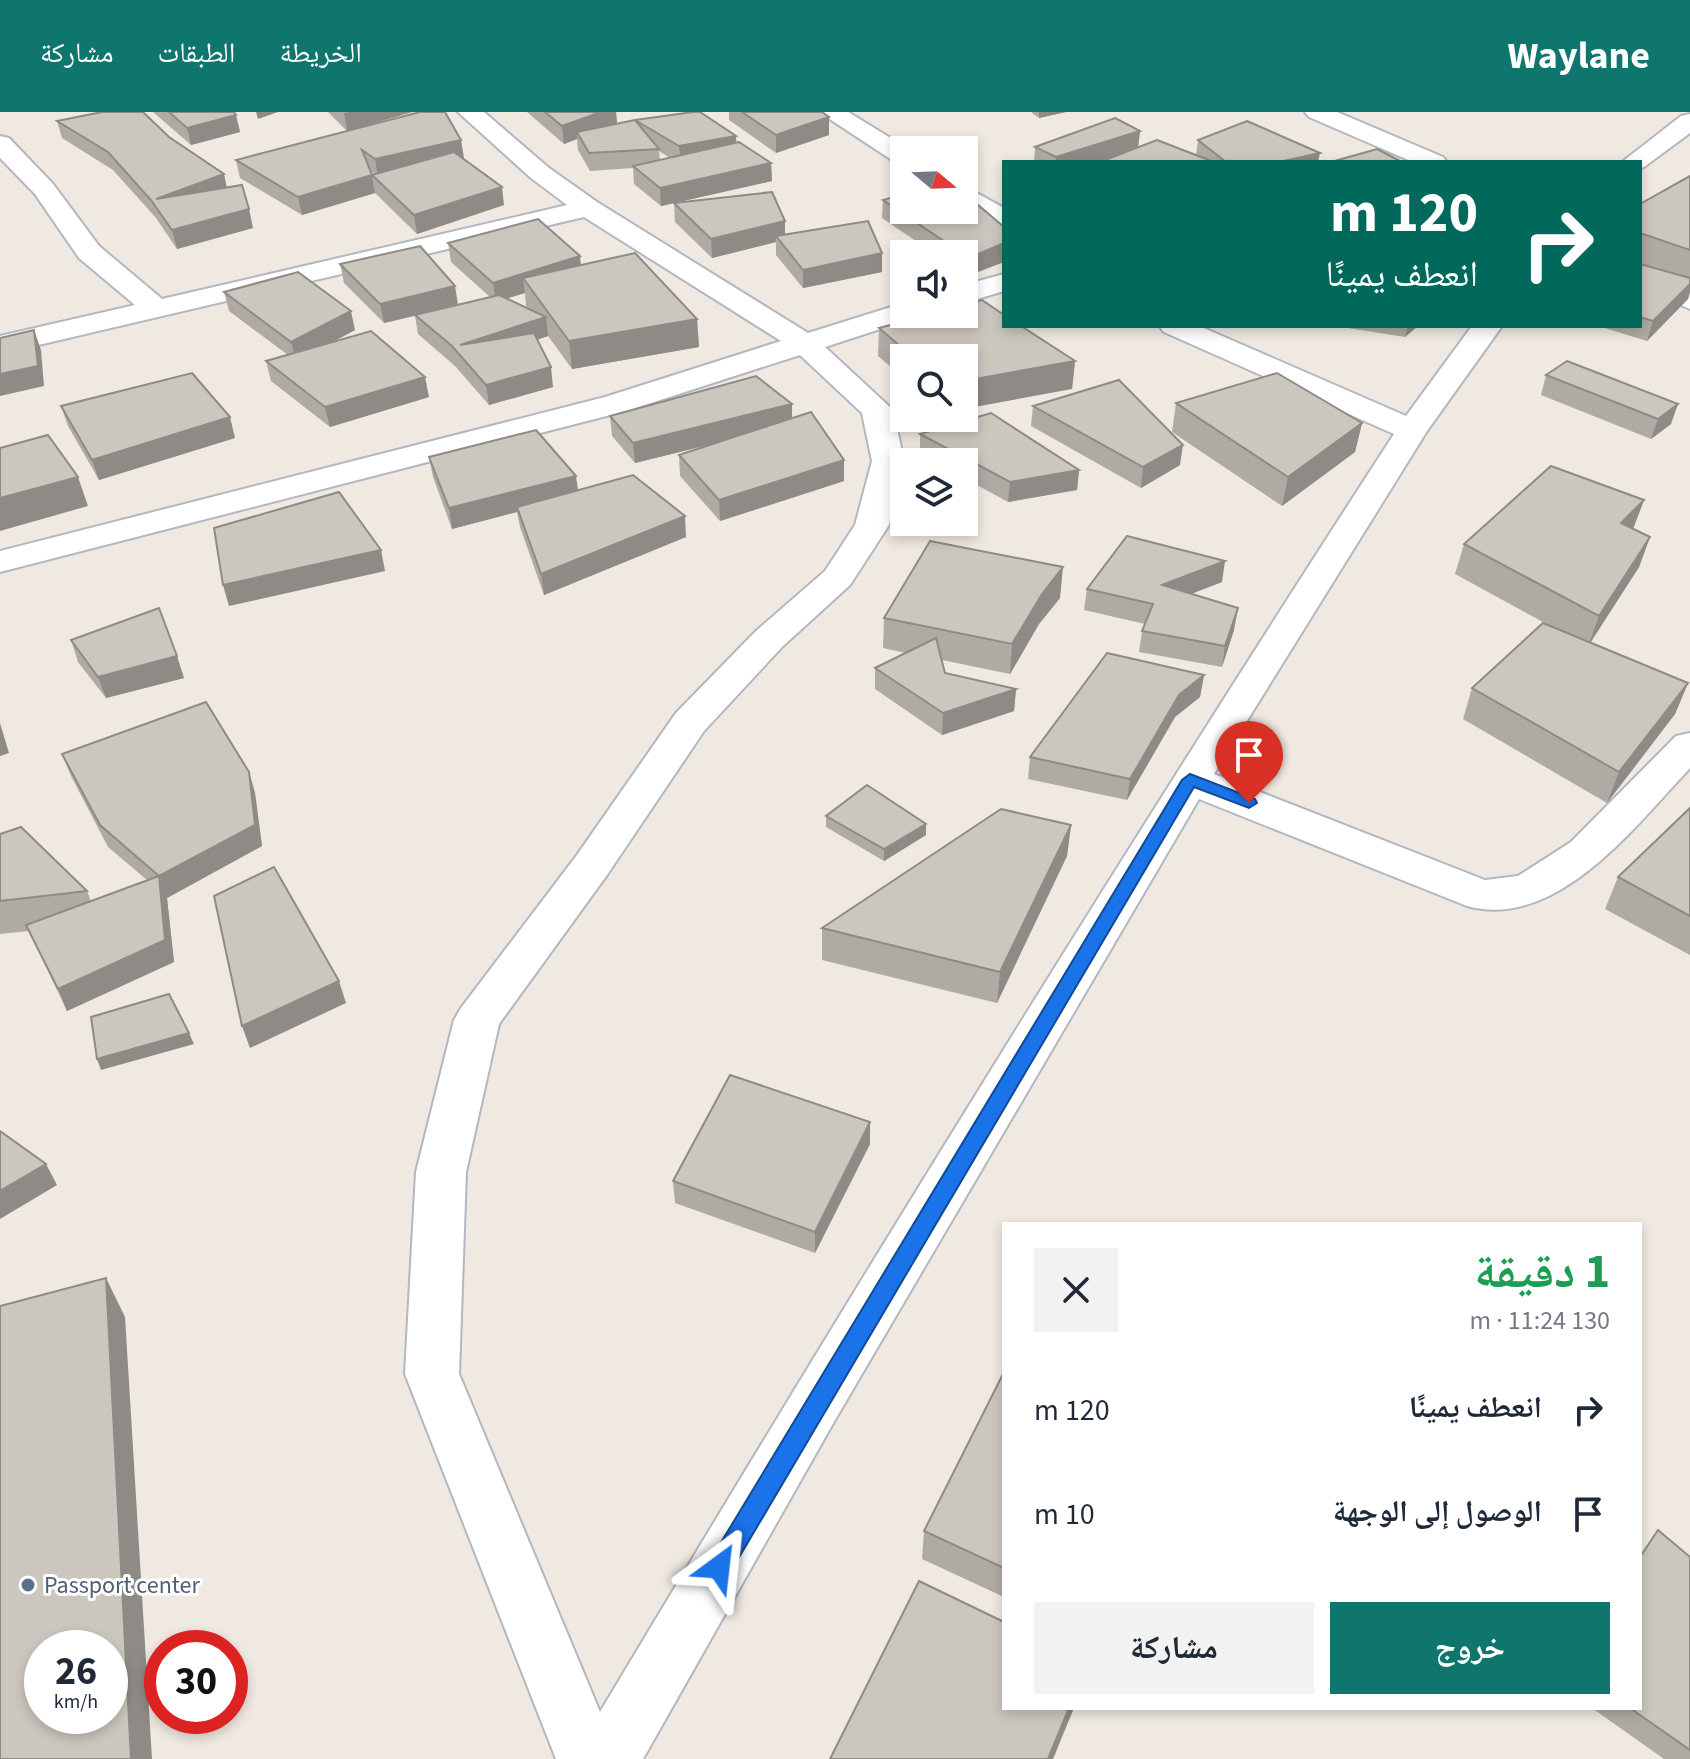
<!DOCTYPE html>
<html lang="ar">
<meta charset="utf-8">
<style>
body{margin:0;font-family:"Source Sans 3","Noto Naskh Arabic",sans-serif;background:#f2f2f3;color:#1f2937;direction:rtl;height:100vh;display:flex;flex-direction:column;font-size:30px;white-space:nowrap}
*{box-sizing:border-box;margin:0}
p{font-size:26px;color:#747a83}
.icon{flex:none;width:44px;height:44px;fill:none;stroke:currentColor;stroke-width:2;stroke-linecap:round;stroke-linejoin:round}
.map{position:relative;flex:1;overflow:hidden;direction:ltr}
.sheet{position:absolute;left:1002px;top:1110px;width:640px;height:488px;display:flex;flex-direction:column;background:#fff;border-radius:0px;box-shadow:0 4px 12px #0003;direction:rtl}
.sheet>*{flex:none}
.guide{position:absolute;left:1002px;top:48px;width:640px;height:168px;border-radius:0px;box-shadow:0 4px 12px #0003;direction:rtl;background:#00695c;color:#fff;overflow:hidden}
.needle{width:52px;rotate:109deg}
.controls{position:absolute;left:890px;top:24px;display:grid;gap:16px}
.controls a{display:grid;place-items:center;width:88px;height:88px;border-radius:0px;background:#fff;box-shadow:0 4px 12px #0003;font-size:40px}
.speed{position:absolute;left:24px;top:1518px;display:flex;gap:16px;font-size:40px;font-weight:700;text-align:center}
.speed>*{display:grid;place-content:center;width:104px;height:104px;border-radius:50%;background:#fff;box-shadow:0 4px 12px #0003;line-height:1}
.speed small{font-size:20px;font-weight:400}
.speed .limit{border:12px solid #d22;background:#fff;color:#111}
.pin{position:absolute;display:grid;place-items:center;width:68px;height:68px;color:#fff;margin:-82px -34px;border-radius:50% 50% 50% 0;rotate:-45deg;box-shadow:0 0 8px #0007}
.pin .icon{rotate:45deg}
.me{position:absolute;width:88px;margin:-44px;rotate:30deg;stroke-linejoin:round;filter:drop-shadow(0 0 6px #0008)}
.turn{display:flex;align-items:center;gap:28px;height:168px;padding:0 32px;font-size:36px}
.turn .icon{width:104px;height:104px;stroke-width:2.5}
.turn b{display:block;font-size:56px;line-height:68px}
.round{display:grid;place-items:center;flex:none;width:84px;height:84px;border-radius:0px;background:#f2f2f3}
.head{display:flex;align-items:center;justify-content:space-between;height:136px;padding:0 32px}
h1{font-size:48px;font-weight:700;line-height:60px;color:#1e9e55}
.action{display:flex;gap:16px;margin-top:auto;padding:16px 32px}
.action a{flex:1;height:92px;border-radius:0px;background:#0f766e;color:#fff;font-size:32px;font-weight:700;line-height:92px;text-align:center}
.action a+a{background:#f2f2f3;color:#1f2937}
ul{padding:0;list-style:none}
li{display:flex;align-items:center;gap:24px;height:104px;padding:0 32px}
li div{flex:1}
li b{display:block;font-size:30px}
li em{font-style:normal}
header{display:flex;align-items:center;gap:48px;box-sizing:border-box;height:112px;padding:0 40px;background:#0f766e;color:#fff}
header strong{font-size:38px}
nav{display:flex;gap:44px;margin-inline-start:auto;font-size:28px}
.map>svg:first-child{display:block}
</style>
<header>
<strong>Waylane</strong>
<nav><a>الخريطة</a><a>الطبقات</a><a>مشاركة</a></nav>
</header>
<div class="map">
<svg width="1690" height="1647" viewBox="0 0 1690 1647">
<rect width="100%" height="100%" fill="#efe9e1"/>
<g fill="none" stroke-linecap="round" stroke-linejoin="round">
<g stroke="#b4b7c1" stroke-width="4">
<g id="street">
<path d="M458 0H484L549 56 597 90 808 221 904 191V202H917L914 206 825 235 893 298 904 349 889 413 850 473 782 535 704 619 607 763 499 912 466 1060 459 1262 600 1600C858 1169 1121 743 1394 322L1164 220 1159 214H1199L1406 304 1472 214H1502L1427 319 1214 662 1485 768 1518 764 1571 730 1676 624 1690 621V656C1636 713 1557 819 1467 794L1199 687 835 1308 643 1647H556L405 1262 416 1060 454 908 461 896 577 743 676 601 756 519 825 459 855 413 872 349 862 301 800 243 626 299 0 460V439L605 285 781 229 584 105 0 242V224L135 193 79 146 35 82 0 46V24L9 26 53 72 99 134 162 187 567 93 531 66Z"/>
<path d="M819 0H848L910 38H904V53L895 50Z"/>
<path d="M1305 0H1337L1443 45 1447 50H1413L1309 5Z"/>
<path d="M1690 2V21L1644 55 1640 56V50H1622L1681 4Z"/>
<path d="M964 74 1004 96V115L995 113 964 93Z"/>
<path d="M1640 158 1690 178V197L1640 176Z"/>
<path d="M1004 162V179L964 191V173Z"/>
</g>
</g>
<use href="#street" fill="#fff" fill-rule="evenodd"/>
</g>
<g fill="#afaba4" fill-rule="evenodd">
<path d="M153 0H234L240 20 191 33Z"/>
<path d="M328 0H412L347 19Z"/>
<path d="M527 0H616L617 12 635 8 736 24V31L771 51 772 69 661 94 634 72 633 56 590 59 578 38 577 27 564 32ZM659 39 670 46 660 48Z"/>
<path d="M729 0H822L829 23 776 41 729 8Z"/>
<path d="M1031 0H1066L1039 6Z"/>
<path d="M57 9 169 25 227 75 253 116 177 137 156 106 113 58 62 26Z"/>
<path d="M1140 19 1138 35 1196 43 1198 28 1318 50H1105V48L1123 41 1096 50H1034L1035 35Z"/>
<path d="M461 28 463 46 504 93 417 122 375 81 372 63 375 62 371 60 375 81 302 103 240 66 236 48Z"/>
<path d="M1690 64V180L1688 187 1647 229 1598 214H1640V152L1657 157 1640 151V92Z"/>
<path d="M883 88 1004 115 968 164 964 161V142H935L882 106Z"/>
<path d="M674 91 785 122 882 160 803 176 776 143V130L712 146 675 110Z"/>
<path d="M448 131 581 153 697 207 699 235 572 257 548 224 537 228 553 275 489 293 455 254 418 222 415 204 384 211 344 171 340 152 458 192 490 185 451 150ZM525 181 526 194 528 196 507 186Z"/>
<path d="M224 180 355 218 333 230 429 285 330 315 271 269 266 249 288 243 229 199Z"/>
<path d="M1335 214H1418L1405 225Z"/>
<path d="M879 216 1075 249 1072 277 964 246H904V266L878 244Z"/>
<path d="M1546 263 1671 312 1651 327 1541 283Z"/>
<path d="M1176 291 1362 311 1355 340 1282 394 1172 320Z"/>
<path d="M61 294 235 326 99 368 68 314Z"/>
<path d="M1033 294 1180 353 1141 376 1031 314Z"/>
<path d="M610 304 792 306 844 369 720 409 680 364 679 343 717 331 635 351 612 324Z"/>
<path d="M920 322 1079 358 1077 378 1008 390 964 366V350H934L920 342Z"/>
<path d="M429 345 578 378 686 425 544 483 520 415 517 400 452 417 433 365Z"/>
<path d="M1644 388 1633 417 1650 425 1639 455 1591 530 1688 571 1675 602 1607 691 1463 607 1472 576 1552 515 1455 462 1464 432Z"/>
<path d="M1222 470 1191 482 1234 518 1222 555 1139 540 1142 519 1145 512 1084 498 1087 477Z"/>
<path d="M1060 486 1039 512 1010 562 942 548 945 561 1016 577 1014 599 942 623 875 577V556L905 541 883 536 884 506Z"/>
<path d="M71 528 184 566 106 586 78 550Z"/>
<path d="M1204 563 1200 585 1175 605 1127 688 1028 667 1030 645Z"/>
<path d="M62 642 249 660 255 681 262 734 167 786 174 850 67 899 29 819 0 822V722L87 779 91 789 147 768 108 735 71 664Z"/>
<path d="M1690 696V843L1605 797 1618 765Z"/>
<path d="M826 704 926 712V723L884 749 826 715Z"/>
<path d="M1071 713 1067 744 997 891 822 848V816Z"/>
<path d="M870 1032 815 1141 675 1091 673 1069Z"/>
<path d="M1004 1260V1485L922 1447 924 1419Z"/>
<path d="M1690 1445V1647H1664L1592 1596H1640Z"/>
</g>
<g fill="#8e8b86">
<path d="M256 0H278L258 7Z"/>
<path d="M349 0H412L347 19 344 1Z"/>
<path d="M601 0H616L617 12 577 20V27L564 32 562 14Z"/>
<path d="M1039 0H1066L1039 6Z"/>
<path d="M236 3 240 20 191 33 187 16Z"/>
<path d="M829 5V23L776 41V23Z"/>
<path d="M1140 19 1138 36 1096 50H1056V45Z"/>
<path d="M736 24 737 41 681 52 679 34Z"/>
<path d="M461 28 464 46 378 65 375 47Z"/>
<path d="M1320 41 1318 50H1279Z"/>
<path d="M771 51 772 69 661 94 660 76Z"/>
<path d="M224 62 228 81 156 87Z"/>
<path d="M372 63 375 81 302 103 298 85Z"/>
<path d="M502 75 504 93 417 122 414 103Z"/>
<path d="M249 97 253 116 177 137 172 118Z"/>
<path d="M785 109V127L776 124V130L712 146 711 127Z"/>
<path d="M1004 131V150L968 164 969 146Z"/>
<path d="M882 141V160L803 176V158Z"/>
<path d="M580 144 582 163 523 166 525 181 496 190 493 171Z"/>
<path d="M1690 172V180L1688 187 1647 229 1653 209Z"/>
<path d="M455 174 458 193 384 211 380 192Z"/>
<path d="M351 199 355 218 296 249 291 230Z"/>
<path d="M546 205 548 224 467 251 460 233Z"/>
<path d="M697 207 699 235 572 257 569 229Z"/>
<path d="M1408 214H1418L1405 225Z"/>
<path d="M34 218 41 238 44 274 0 284V262Z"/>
<path d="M1075 249 1072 277 964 297V269Z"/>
<path d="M551 255 553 275 489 293 486 273Z"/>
<path d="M425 265 429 285 330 315 325 295Z"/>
<path d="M792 292V312L635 351 633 331Z"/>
<path d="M1678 292 1671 312 1651 327 1658 307Z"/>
<path d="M230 305 235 326 99 368 92 348Z"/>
<path d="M1362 311 1355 340 1282 394 1288 365Z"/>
<path d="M1183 333 1180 353 1141 376 1143 355Z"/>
<path d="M844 348V369L720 409 719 388Z"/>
<path d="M1079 358 1077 378 1008 390 1010 370Z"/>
<path d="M576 364 579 384 517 395V400L452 417 449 396Z"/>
<path d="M78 365 88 394 0 419V386Z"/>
<path d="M1644 388 1633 417 1621 411Z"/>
<path d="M685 404 686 425 544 483 541 462Z"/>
<path d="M1650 425 1639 455 1588 534 1599 504Z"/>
<path d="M381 438 385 459 229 494 223 473Z"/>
<path d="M1225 449 1222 470 1159 494 1162 473Z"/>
<path d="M1063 455 1060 486 1039 512 1010 562 1012 532 1042 482Z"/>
<path d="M1238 496 1234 518 1222 555 1225 534Z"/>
<path d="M177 544 184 566 106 586 98 565Z"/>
<path d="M1204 563 1200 585 1175 605 1127 688 1130 667 1179 583Z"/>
<path d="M1688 571 1675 602 1607 691 1619 660Z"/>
<path d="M1016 577 1014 599 942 623 943 601Z"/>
<path d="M0 611 9 641 0 644Z"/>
<path d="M249 660 255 681 262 734 167 786 159 764Z"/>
<path d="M926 712V723L884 749V737Z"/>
<path d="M1071 713 1067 744 997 891 1000 860Z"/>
<path d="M159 764 167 786 174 850 67 899 58 877Z"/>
<path d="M339 869 346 891 250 936 242 914Z"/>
<path d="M189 921 194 932 101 958 97 947Z"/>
<path d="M870 1010V1032L815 1141V1120Z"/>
<path d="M46 1052 57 1073 0 1107V1079Z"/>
<path d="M106 1166 125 1205 152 1647H131Z"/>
<path d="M1069 1596H1074L1053 1647H1048Z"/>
</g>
<g fill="#cbc7bf" stroke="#8e8b86" stroke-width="2" fill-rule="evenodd">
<path d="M102 0H143L169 25 224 62 156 87 242 73 249 97 172 118 151 88 108 40 57 9Z"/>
<path d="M169 0H234L236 3 187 16Z"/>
<path d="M420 0H445L461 28 375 47 362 38 372 63 298 85 236 48Z"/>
<path d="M545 0H601L562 14Z"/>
<path d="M693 0H700L736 24 679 34 635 8 659 37 589 41 577 20 635 8Z"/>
<path d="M742 0H822L829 5 776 23Z"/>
<path d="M1115 6 1140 19 1056 45 1035 35Z"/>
<path d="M1247 9 1320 41 1279 50H1226L1198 28Z"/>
<path d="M1157 28 1214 50H1107L1105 48Z"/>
<path d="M739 30 771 51 660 76 633 54Z"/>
<path d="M1377 37 1402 50H1331Z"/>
<path d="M454 40 502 75 414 103 372 63Z"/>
<path d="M1690 64V138L1640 121V92Z"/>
<path d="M772 80 785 109 711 127 674 91Z"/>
<path d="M964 81 1004 115V131L969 146 883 88 904 82V98H964Z"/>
<path d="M538 107 580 144 493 171 448 131Z"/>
<path d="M868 109 882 141 803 158 776 124Z"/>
<path d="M420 134 455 174 380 192 340 152Z"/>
<path d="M635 141 697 207 569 229 523 166Z"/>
<path d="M1640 152 1690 166V172L1653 209 1640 205Z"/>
<path d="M298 160 351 199 291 230 224 180Z"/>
<path d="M499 183 546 205 460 233 534 221 551 255 486 273 452 234 415 203Z"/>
<path d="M982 188 1004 203V214H1021L1075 249 964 269V246H914L879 216 931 202H964V193Z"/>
<path d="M34 218 38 254 0 262V226Z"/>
<path d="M371 219 425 265 325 295 266 249Z"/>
<path d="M1567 249 1678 292 1658 307 1546 263Z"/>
<path d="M192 261 230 305 92 348 61 294Z"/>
<path d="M1277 261 1362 311 1288 365 1176 291Z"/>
<path d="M756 264 792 292 633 331 610 304Z"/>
<path d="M1119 268 1183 333 1143 355 1033 294Z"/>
<path d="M811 300 844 348 719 388 679 343Z"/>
<path d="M991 301 1079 358 1010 370 920 322Z"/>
<path d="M536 318 576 364 449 396 429 345Z"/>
<path d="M48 323 78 365 0 386V336Z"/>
<path d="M1551 354 1644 388 1621 411 1650 425 1599 504 1464 432Z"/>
<path d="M633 363 685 404 541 462 517 395Z"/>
<path d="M339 380 381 438 223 473 214 416Z"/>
<path d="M1127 424 1225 449 1162 473 1238 496 1225 534 1142 519 1153 492 1087 477Z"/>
<path d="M930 429 1063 455 1042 482 1012 532 884 506Z"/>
<path d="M159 496 177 544 98 565 71 528Z"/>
<path d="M1543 511 1688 571 1619 660 1472 576Z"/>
<path d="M936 526 945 561 1016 577 943 601 875 556Z"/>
<path d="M1107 541 1204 563 1179 583 1130 667 1030 645Z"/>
<path d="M206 590 249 660 255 713 159 764 100 713 62 642Z"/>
<path d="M867 673 926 712 884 737 826 704Z"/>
<path d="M1690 696V804L1618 765Z"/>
<path d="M1001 697 1071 713 1000 860 822 816Z"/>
<path d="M21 715 87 779 0 789V722Z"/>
<path d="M274 755 339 869 242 914 214 784Z"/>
<path d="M159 764 165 828 58 877 26 813Z"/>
<path d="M169 882 189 921 97 947 91 905Z"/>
<path d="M730 963 870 1010 815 1120 673 1069Z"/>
<path d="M0 1019 46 1052 0 1079Z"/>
<path d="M106 1166 131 1647H0V1194ZM42 1536H110V1604H42Z"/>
<path d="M1004 1260V1456L924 1419Z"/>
<path d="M1658 1418 1690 1445V1638L1630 1596H1640V1445Z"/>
<path d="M919 1469 1004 1510V1596H1069L1048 1647H830Z"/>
</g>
<path fill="#1a73e8" stroke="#114b97" stroke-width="2" d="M1190 662 1255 687 1257 691 1249 696 1194 675 728 1464 719 1467 711 1464 707 1455 711 1447 1182 668Z"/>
<circle fill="#5c6f8a" stroke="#fff" stroke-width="3" cx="28" cy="1473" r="8"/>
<g text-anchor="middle" stroke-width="6" stroke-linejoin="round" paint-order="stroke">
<g font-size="24" fill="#4e5e75" stroke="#fff" text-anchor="start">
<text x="44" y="1481">Passport center</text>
</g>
</g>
</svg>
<div class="controls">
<a><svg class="needle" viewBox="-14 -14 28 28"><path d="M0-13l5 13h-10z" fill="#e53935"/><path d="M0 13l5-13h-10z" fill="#747a83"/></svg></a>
<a><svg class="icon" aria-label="sound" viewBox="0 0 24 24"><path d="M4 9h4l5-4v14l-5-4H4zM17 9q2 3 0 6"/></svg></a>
<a><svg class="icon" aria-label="search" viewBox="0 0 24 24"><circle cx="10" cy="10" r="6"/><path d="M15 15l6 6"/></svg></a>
<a><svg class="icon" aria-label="layers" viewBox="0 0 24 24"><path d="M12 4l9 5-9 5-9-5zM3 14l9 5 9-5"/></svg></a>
</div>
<div class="speed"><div>26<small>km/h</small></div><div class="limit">30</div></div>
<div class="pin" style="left:1249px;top:691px;background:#d93025"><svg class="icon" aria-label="arrive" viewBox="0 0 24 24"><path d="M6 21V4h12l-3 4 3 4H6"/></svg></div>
<svg class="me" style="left:719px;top:1455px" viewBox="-20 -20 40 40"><path d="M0-17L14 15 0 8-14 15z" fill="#1a73e8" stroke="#fff" stroke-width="4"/></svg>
<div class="guide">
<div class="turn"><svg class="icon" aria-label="right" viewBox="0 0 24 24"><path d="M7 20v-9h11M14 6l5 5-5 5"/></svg><div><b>120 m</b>انعطف يمينًا</div></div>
</div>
<section class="sheet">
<div class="head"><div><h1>1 دقيقة</h1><p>130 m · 11:24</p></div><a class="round"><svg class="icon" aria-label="close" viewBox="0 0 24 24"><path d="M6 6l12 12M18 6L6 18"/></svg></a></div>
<ul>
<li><svg class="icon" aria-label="right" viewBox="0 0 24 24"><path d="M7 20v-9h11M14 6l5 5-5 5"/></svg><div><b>انعطف يمينًا</b></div><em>120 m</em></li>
<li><svg class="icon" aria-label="arrive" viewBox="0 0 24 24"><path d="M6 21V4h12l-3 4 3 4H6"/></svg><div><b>الوصول إلى الوجهة</b></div><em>10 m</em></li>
</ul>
<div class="action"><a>خروج</a><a>مشاركة</a></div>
</section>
</div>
